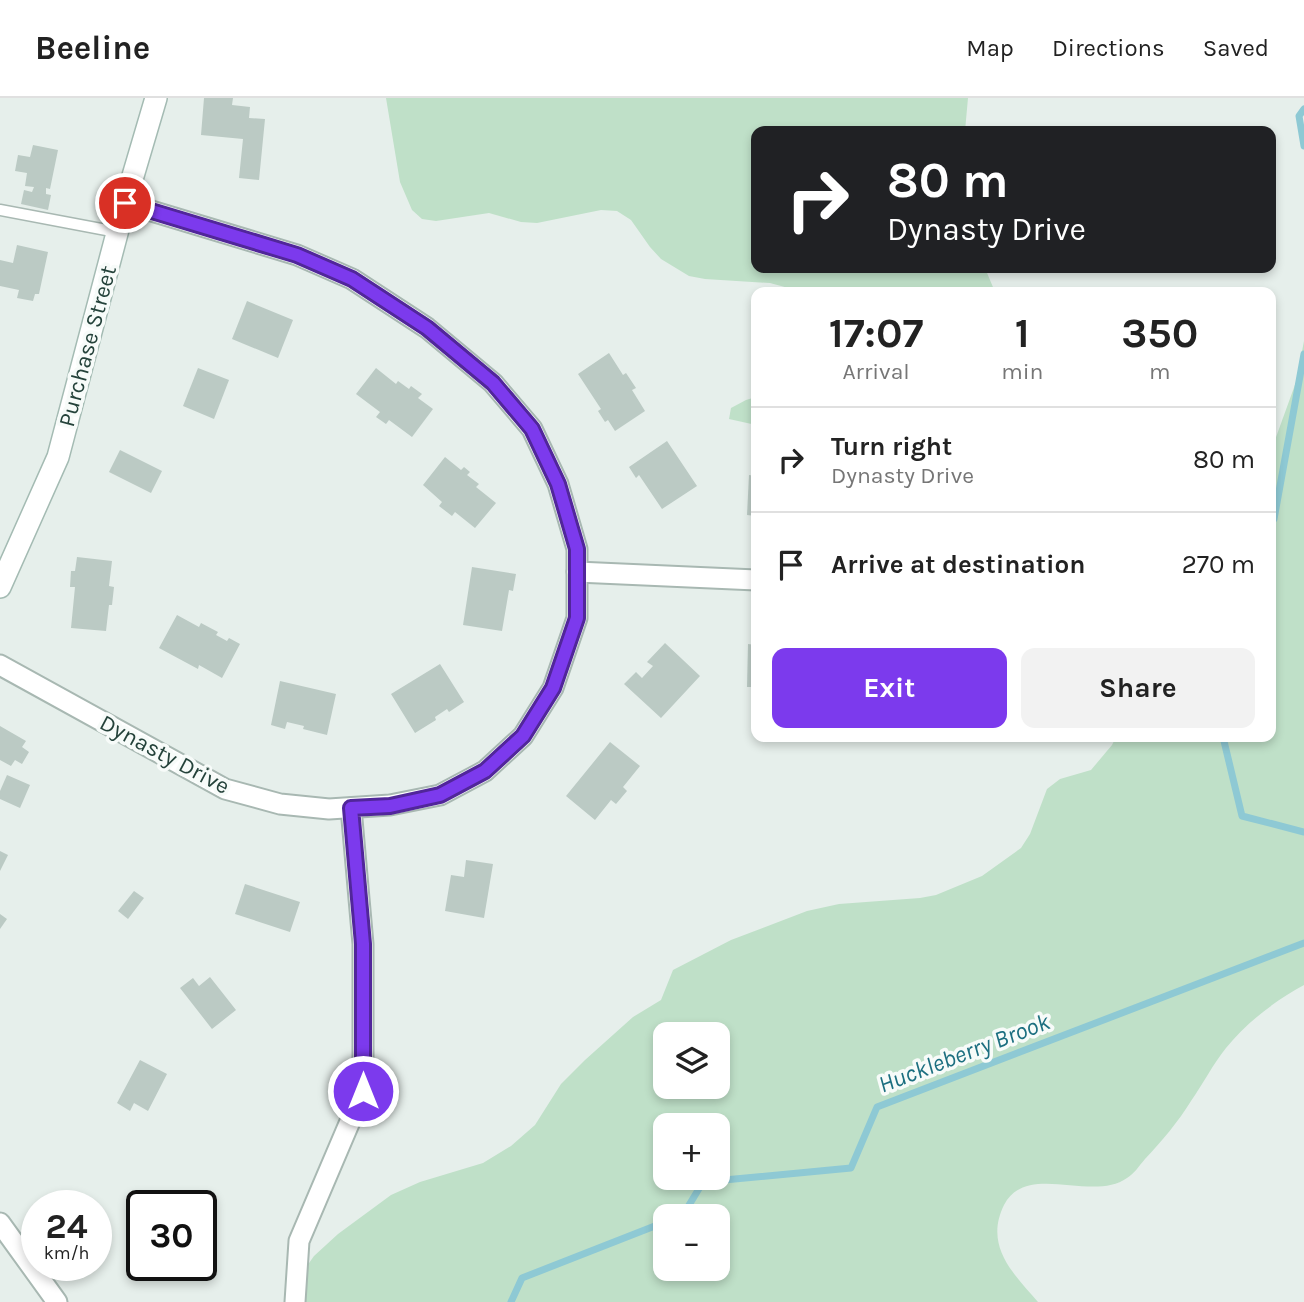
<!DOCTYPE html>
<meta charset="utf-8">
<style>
body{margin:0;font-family:Karla,sans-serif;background:#f2f2f2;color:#222;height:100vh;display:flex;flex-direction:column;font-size:26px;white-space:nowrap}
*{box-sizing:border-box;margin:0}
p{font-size:23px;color:#767676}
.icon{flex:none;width:38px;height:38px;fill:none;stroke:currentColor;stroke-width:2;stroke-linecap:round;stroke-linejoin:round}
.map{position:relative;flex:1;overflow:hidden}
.panel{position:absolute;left:751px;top:189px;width:525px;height:455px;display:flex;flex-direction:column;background:#fff;border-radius:14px;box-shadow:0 4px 10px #0003}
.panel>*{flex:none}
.banner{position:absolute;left:751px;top:28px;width:525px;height:147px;border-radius:14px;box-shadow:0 4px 10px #0003;background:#202124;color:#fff;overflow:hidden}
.tools{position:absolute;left:653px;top:924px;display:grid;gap:14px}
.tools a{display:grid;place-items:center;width:77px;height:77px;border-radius:14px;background:#fff;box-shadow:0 4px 10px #0003;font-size:35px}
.speed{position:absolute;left:21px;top:1092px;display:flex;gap:14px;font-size:35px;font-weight:700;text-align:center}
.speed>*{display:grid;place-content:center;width:91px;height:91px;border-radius:50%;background:#fff;box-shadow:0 4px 10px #0003;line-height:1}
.speed small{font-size:18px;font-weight:400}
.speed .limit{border:4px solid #111;border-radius:10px;background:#fff;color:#111}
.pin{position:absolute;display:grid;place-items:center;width:60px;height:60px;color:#fff;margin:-30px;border:4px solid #fff;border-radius:50%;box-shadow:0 2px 7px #0007}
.me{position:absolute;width:77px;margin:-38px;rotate:0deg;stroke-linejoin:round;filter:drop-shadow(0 0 5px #0008)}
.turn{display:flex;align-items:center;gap:24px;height:147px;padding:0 21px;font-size:32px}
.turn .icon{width:91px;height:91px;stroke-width:2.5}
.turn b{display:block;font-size:49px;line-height:60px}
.eta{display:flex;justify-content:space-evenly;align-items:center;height:119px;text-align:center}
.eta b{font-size:42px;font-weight:700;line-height:49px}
.cta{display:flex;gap:14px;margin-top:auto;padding:14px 21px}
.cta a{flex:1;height:80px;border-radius:14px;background:#7c3aed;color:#fff;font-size:28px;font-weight:700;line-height:80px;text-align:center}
.cta a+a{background:#f2f2f2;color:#222}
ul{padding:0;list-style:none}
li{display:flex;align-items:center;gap:21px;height:105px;padding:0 21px;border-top:2px solid #e0e0e0}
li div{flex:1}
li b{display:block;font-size:26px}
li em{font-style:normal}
header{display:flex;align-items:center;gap:42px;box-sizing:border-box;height:98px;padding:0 35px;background:#fff;border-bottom:2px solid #e0e0e0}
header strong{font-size:33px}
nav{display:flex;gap:38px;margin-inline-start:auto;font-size:24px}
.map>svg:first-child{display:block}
</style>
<header>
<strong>Beeline</strong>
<nav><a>Map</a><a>Directions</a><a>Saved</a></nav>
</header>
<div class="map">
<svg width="1304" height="1204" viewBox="0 0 1304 1204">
<rect width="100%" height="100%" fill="#e6efeb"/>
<g fill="#bfe0c8" fill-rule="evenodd">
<path d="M386 0H968L965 33H756V170H985L995 194H803L770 185 705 181 689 178 661 161 650 149 631 122 617 113 601 112 537 125 521 124 489 115 436 123 422 121 412 112 400 84Z"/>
<path d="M1304 243V887C1276 902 1246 925 1226 950 1213 966 1203 986 1191 1003 1178 1024 1162 1043 1145 1061 1139 1068 1134 1076 1127 1080 1092 1105 1027 1063 1004 1107 984 1148 1013 1175 1038 1204H301L295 1185 314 1158 338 1136 391 1097 420 1084 483 1065 511 1048 535 1027 561 986 585 962 633 919 661 902 673 872 731 842 807 813 839 806 920 800 936 797 982 778 1021 750 1030 736 1047 691 1060 681 1091 672 1112 647 1116 639H1270V408L1275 392 1271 371V353L1296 284ZM665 936H718V989H665ZM665 1027H718V1080H665ZM665 1118H718V1171H665Z"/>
<path d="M756 299V327L729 321 731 310 746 302Z"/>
</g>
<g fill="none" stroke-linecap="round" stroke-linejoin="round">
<g stroke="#8ec9d4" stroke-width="7">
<path d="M1304 11 1299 18 1304 48"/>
<path d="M1270 426 1274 421 1304 256"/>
<path d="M1223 639 1242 718 1304 734"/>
<path d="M680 1118 683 1117 703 1084 851 1070 877 1009 1304 845"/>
<path d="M511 1204 522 1180 665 1124"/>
</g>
</g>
<g fill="#bbcac4">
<path d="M204 0H233L232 7 250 9 249 20 265 21 259 82 239 80 243 41 201 37Z"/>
<path d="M33 47 58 52 50 91 46 90V96L51 97 48 112 21 106 24 92 32 94 34 89 25 88 27 75 15 73 18 57 30 59Z"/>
<path d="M17 147 48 154 39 196H35L33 203 17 200 19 192 0 188V162L13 165Z"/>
<path d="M247 203 293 222 278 260 232 241Z"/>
<path d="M609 255 623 277 626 275 636 290 632 292 645 313 615 333 608 322 605 324 598 313 601 311 578 276Z"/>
<path d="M198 270 229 282 214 321 183 308Z"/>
<path d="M376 270 396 286 398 283 409 291 411 288 422 296 418 300 433 311 412 339 389 322 386 326 376 319 380 314 356 296Z"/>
<path d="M667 343 697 388 662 411 639 377 636 380 629 369Z"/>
<path d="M120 352 162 373 151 395 109 374Z"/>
<path d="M445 359 461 372 464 369 470 374 467 377 479 386 476 389 496 405 475 430 455 414 452 418 439 408 442 404 423 387Z"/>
<path d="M749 377 756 378V418L747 417Z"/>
<path d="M77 459 112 463 109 488 114 489 112 507H109L106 533 71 530 75 489H70L71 473H75Z"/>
<path d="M472 469 516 476 513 493 509 492 502 533 463 527Z"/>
<path d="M177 517 199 529 201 525 218 534 216 537 227 543 229 540 240 546 222 580 199 567 198 571 159 550Z"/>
<path d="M665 545 700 578 661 620 624 586 636 574 642 580 653 568 647 564Z"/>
<path d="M748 546 756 547V589H747Z"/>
<path d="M440 566 464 604 449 614 447 611 435 619 436 622 415 635 391 596Z"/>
<path d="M280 583 336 596 327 637 303 631 304 628 287 624 285 631 271 627Z"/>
<path d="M0 628 26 643 22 649 29 654 22 666 15 662 11 668 0 662Z"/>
<path d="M971 639H996V643L971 642Z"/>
<path d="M610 644 640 668 623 689 627 693 616 706 611 702 595 722 566 698Z"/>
<path d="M7 677 30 687 20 710 0 701V693Z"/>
<path d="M0 753 8 757 0 773Z"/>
<path d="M466 762 493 766 484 820 445 813 451 777 464 779Z"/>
<path d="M245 786 300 804 290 834 235 816Z"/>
<path d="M134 793 144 800 128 821 118 813Z"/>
<path d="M0 816 7 821 0 831Z"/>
<path d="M210 879 236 912 212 931 180 890 193 880 199 888Z"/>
<path d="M140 962 167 976 148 1013 134 1005 130 1013 117 1005Z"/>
</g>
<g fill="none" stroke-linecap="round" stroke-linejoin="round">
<g stroke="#a8b8b2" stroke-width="13">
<path id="lane" d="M0 112 117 134"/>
</g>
<g stroke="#a8b8b2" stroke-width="23">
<g id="street">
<path d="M577 474 756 482"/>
<path d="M0 567 225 691 280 706 329 711 390 707 440 697 485 673 523 638 553 590 577 520V451L558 386 532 331 493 285 427 230 352 181 297 157 125 105"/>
<path d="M0 1125 57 1204"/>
<path d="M295 1204 299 1143 363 993V846L351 710"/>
</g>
</g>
<g stroke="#a4bbb3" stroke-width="24">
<path id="secondary" d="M0 489 58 359 125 105 156 0"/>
</g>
<use href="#lane" stroke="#fff" stroke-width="10"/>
<use href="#street" stroke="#fff" stroke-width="19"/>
<use href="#secondary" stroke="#fff" stroke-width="21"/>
</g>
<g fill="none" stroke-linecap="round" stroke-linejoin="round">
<g stroke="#51269a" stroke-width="18">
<path id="route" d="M125 105 297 157 352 181 427 230 493 285 532 331 558 386 577 451V520L553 590 523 638 485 673 440 697 390 708 351 710 363 846V993"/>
</g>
<use href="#route" stroke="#7c3aed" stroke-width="12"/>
</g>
<g text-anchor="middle" stroke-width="7" stroke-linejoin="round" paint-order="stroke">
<g font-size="23" fill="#24423a" stroke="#f7fbf9">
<text transform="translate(87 248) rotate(-75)" y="8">Purchase Street</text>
<text transform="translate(165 656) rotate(28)" y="8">Dynasty Drive</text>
</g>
<g font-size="24" font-style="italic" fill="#1c6f80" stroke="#f7fbf9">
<text transform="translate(964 955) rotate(-21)" y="8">Huckleberry Brook</text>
</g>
</g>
</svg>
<div class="tools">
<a><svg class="icon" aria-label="layers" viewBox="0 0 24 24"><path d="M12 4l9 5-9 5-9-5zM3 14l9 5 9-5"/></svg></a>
<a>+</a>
<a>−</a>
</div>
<div class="speed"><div>24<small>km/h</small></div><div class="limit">30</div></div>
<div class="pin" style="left:125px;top:105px;background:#d93025"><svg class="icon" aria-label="arrive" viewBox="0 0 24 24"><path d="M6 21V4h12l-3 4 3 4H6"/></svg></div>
<svg class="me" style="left:363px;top:993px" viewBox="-20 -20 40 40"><circle r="17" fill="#7c3aed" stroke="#fff" stroke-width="3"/><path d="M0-11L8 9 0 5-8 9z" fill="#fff"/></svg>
<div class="banner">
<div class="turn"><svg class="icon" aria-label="right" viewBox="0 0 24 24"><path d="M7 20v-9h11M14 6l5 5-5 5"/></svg><div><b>80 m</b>Dynasty Drive</div></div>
</div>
<section class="panel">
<div class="eta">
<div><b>17:07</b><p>Arrival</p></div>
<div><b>1</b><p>min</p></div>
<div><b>350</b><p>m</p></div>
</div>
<ul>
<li><svg class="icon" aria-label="right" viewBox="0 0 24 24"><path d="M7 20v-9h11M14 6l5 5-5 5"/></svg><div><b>Turn right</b><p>Dynasty Drive</p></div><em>80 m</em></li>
<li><svg class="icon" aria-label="arrive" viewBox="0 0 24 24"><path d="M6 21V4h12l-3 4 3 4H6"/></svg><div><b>Arrive at destination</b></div><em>270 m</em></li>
</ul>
<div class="cta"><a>Exit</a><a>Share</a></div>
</section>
</div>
